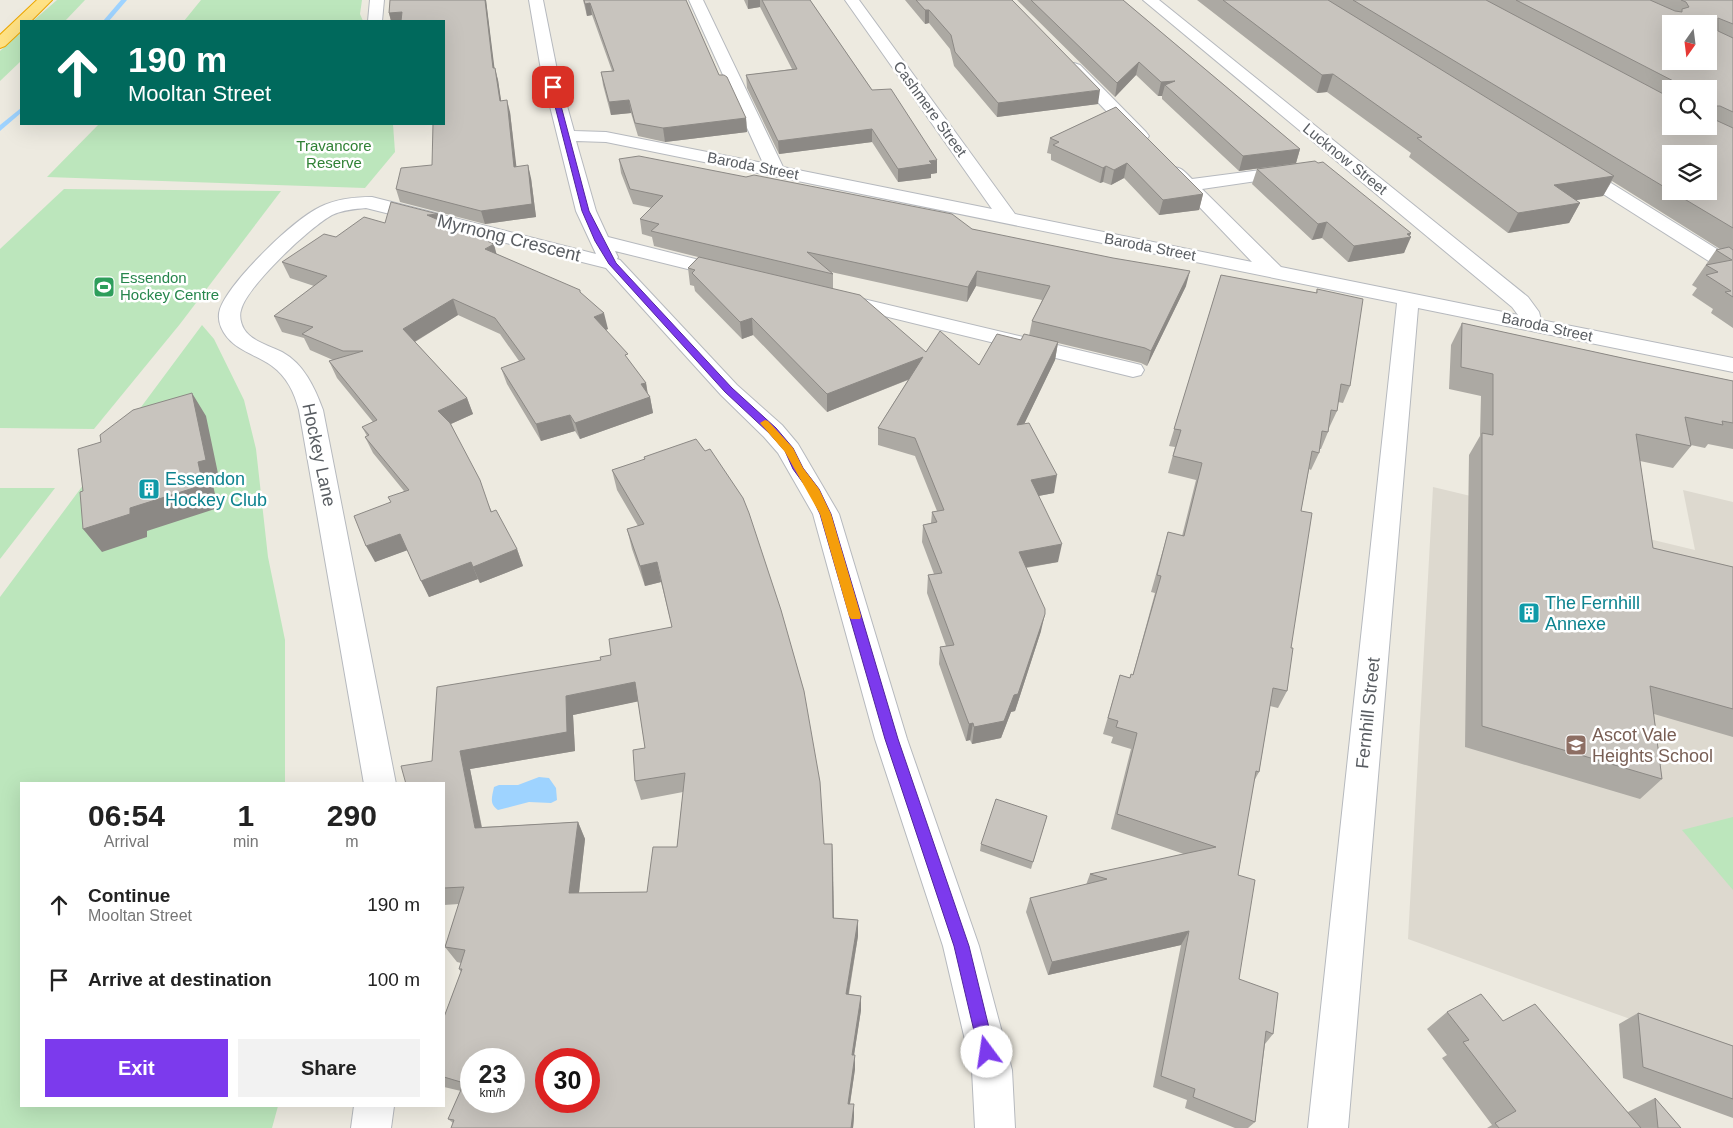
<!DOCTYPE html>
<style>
body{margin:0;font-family:Arial,sans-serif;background:#f2f2f2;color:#222;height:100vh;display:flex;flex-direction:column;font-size:19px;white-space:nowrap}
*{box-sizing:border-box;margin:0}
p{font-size:16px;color:#767676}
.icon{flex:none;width:28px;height:28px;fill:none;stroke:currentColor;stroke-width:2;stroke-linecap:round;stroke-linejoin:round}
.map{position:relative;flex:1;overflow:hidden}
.details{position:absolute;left:20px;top:782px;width:425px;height:325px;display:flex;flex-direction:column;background:#fff;border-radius:0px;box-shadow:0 5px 20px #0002}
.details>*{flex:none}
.hud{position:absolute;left:20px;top:20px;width:425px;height:105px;border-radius:0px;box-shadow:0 5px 20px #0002;background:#00695c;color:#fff;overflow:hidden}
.needle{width:32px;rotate:194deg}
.fabs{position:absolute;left:1662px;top:15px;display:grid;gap:10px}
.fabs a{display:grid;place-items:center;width:55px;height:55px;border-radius:0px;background:#fff;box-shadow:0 5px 20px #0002;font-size:25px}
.speed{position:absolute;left:460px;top:1048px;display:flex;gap:10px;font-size:25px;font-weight:700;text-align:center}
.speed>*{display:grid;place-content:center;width:65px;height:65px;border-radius:50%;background:#fff;box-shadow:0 5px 20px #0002;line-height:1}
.speed small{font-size:12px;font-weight:400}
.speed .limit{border:8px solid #d22;background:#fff;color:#111}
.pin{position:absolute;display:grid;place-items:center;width:42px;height:42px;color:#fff;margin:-21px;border-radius:10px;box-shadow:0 2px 8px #0006}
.me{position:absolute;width:55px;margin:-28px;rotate:346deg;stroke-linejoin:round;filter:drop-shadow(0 0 4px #0008)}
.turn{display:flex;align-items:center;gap:18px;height:105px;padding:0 25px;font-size:22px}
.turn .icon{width:65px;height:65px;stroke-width:2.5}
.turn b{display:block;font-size:35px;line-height:42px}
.eta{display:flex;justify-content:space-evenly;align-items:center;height:85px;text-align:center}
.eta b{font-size:30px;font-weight:800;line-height:35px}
.action{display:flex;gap:10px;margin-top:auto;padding:10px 25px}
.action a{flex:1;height:58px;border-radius:0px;background:#7c3aed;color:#fff;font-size:20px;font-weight:800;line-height:58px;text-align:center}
.action a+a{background:#f2f2f2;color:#222}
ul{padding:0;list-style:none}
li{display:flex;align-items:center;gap:15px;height:75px;padding:0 25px}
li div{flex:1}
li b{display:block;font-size:19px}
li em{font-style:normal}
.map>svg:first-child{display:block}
</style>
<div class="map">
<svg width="1733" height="1128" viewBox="0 0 1733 1128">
<rect width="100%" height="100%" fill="#edeae0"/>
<path fill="#ddd9cf" d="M1433 487 1695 550 1683 490 1733 502V1056L1408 939Z"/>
<g fill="#bce6bc">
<path d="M57 0H85L65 21H33Z"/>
<path d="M201 0H362L360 14 363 21H184Z"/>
<path d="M21 32V61L0 81V51Z"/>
<path d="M99 124H393L395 152 365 188 47 177Z"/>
<path d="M64 189 281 191 180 324 94 429 0 428V249Z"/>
<path d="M202 325 214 339 244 400 256 449 268 557 285 640V784H21V1106H278L272 1128H0V597Z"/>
<path d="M0 488H55L0 559Z"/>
<path d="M1733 817V890L1682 830Z"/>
</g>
<path fill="#9ed3ff" d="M539 777 549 778 556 788 557 800 551 803 529 802 498 810C489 804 492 797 494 787L499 785H518Z"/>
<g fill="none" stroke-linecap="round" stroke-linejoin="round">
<g fill="#9ed3ff" fill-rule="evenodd">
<path d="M121 0H127L109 21H103Z"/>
<path d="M21 108V113L0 131V125Z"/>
</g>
<g stroke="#b6b9be" stroke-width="2">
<g id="minor">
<path d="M370 0H384L382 21H368Z"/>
<path d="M529 0H543L557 70 574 131 606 132 763 163 689 0H703L783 167 992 209 845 0H859L1015 214 1252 262 1166 172 1169 168C1180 165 1184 171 1192 179L1292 166 1298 167 1301 171 1298 175 1202 189 1281 267 1518 315 1512 307 1143 0H1159L1528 297 1539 312 1541 320 1733 358V372L1418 308 1348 1128H1308L1397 303 606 142 576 141 596 211 608 237 735 269 738 273 735 277 728 279 615 251 618 257 617 259 620 260 737 385 782 425 798 444 839 514 907 739 979 946 1012 1070 1015 1128H975L972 1070 943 946 875 739 813 514 778 453 764 437 721 395 606 268 366 208C354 209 343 210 332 215 310 227 247 286 241 310 239 316 241 324 244 329 251 341 270 346 282 352 304 364 315 388 323 410L396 784H364L299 410C294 392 287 377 272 366 254 353 231 350 221 327 219 322 218 315 220 309 230 281 293 220 320 207 336 199 354 197 372 197L596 254 576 211 541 70Z"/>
<path d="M1074 63 1080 65 1146 132 1149 136 1146 140 1140 141 1134 140 1068 71 1066 68 1068 65Z"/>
<path d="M1576 164 1582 165 1733 259V274L1726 272 1570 173 1567 169 1570 165Z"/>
<path d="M838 293 1133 363 1141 365 1144 370 1141 375 1133 377 831 303 827 299 831 295Z"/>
<path d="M354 1106H394L391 1128H351Z"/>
</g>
</g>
<g stroke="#eda700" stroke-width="2">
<path id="highway" d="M37 0H52L31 21H21V31L5 46 0 48V35Z"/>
</g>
<use href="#minor" fill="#fff" fill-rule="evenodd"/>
<use href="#highway" fill="#ffe285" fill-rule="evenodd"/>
</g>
<g fill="#aca9a3" fill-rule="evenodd">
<path d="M390 0H486L494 68 498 80 501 101 510 112 516 167 531 178 536 217 485 224 400 202 396 189 432 165 444 21H391L389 13Z"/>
<path d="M583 0H686L719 75 746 118 747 132 665 142 638 136 631 113 611 115 603 85 601 72 612 71 592 15 587 16Z"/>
<path d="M744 0H810L872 90 937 173 931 174V178L898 182 872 142 779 154 747 88 746 75 792 69 760 7 748 9Z"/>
<path d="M905 0H1012L1098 104 997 117 954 66 950 49 929 23 925 24Z"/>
<path d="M1017 0H1123L1300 149 1296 163 1411 233 1404 253 1348 262 1322 238 1312 240 1252 184 1257 169 1285 165 1239 171 1162 99V96H1158L1136 75 1115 97Z"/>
<path d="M1197 0H1733V328L1711 313 1713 309 1692 295 1697 288 1692 285 1716 250 1720 249 1612 181 1603 196 1576 200 1580 203 1569 223 1508 233 1409 157 1411 153 1327 92 1317 93ZM1671 89H1709V126H1671Z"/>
<path d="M1116 107 1203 194 1199 210 1159 215 1124 178 1111 185 1103 182 1100 183 1051 160V154L1047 153 1050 138Z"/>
<path d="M619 159 972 229 1186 286 1147 366 1141 363 1058 343 1055 360 1024 424 1054 493 1038 496 1058 562 1026 568 1041 631 1015 711 1011 712 1001 738 972 744 970 740 966 741 939 664 940 647 946 646 927 593 928 575 934 574 922 542 923 525 931 523 932 512 937 511 915 456 878 445V428L908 380 827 412 753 335 742 339 695 291 694 286 690 285 688 268 698 257 654 246 652 237 642 234 640 219 652 208 633 204 621 173ZM831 272 967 302 976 286 1042 300 1032 321 1029 336 1021 340 979 365 926 352 833 289V274Z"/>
<path d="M440 221 497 254 581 293 608 329 605 330 646 383 648 394 650 397 653 413 580 439 575 431 541 441 507 384 501 368 519 361 500 334 458 315 415 342 467 398 473 414 451 424 492 512 517 549 523 566 480 583 478 579 429 597 407 550 375 562 391 502 404 491 373 453 365 437 367 436 362 427 373 422 337 378 329 361 333 360 310 350 304 338 282 332 274 316 314 286 290 278 282 262 336 237 385 223Z"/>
<path d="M1221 275 1316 293 1317 289 1350 386 1343 403 1338 402 1337 411 1329 428 1328 432 1321 449H1319V453L1311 470 1309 469 1301 511 1287 691 1278 708 1270 706 1259 772 1254 781 1238 875 1239 979 1273 1034 1265 1044 1255 1122 1248 1128H1235L1185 1108 1187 1100 1153 1087 1181 945 1048 975 1026 912 1030 898 1086 885 1090 874 1184 854 1111 829 1131 749 1111 743 1113 737 1103 734 1120 675 1130 678 1133 674 1155 593 1151 592 1168 532 1182 536 1196 480 1168 473 1175 447 1169 446Z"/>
<path d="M1462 323 1627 359 1733 381V449L1708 444 1705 448 1691 445V446L1673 468 1640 461 1653 548 1733 567V737L1654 714 1662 779 1640 799 1465 747 1469 455 1480 436 1481 396 1449 389 1451 345Z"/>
<path d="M644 457 824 844H832L834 918 858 920V936L849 994 861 996V1010L854 1055 855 1069 850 1104 854 1117 853 1128H451L453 1123 448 1119 461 1091 444 1087V1017L461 972 459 969 461 963 457 962 445 947 459 904 444 905V784L432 761 601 660 672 627 661 582 645 586 632 549 627 529 638 526 617 490 612 470 644 460ZM638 701 645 748 635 781 641 800 683 792 677 847 647 892 579 893 585 839 578 822 482 827 470 769 575 751 573 715Z"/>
<path d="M1047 816 1031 869 980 851 981 844Z"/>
<path d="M1447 1012 1503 1021 1628 1112 1655 1098 1681 1128H1487L1492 1125 1442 1058 1447 1055 1427 1029Z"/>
<path d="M1638 1013 1733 1046V1118L1623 1078 1619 1024Z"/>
</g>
<g fill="#8c8985">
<path d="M485 0H486L496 80 493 68Z"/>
<path d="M748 0H760V7L748 9Z"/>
<path d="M590 3 592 15 587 16 585 4Z"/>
<path d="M925 10H929V23L925 24Z"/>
<path d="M402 12 404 21H391L389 13Z"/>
<path d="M1139 62 1136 75 1115 97 1117 83Z"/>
<path d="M495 68 498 80 503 113 500 101Z"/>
<path d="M1333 74 1327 92 1317 93 1322 75Z"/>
<path d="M1175 81 1165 85 1162 96H1158L1161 82Z"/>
<path d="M1100 90 1098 104 997 117 998 103Z"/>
<path d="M507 100 510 112 518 180 514 167Z"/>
<path d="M629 100 631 113 611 115 609 102Z"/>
<path d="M746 118 747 132 665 142 663 128Z"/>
<path d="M872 129V142L779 154 778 141Z"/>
<path d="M1300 149 1296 163 1239 171 1243 156Z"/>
<path d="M937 160V173L931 174V178L898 182V169L929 161Z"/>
<path d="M1127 163 1124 178 1111 185 1114 170Z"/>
<path d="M528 165 531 178 536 217 485 224 481 211Z"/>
<path d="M1106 166 1103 182 1100 183 1103 168Z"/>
<path d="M1614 176 1603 196 1544 205 1554 185Z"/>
<path d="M1203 194 1199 210 1159 215 1163 200Z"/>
<path d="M1580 203 1569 223 1508 233 1518 213Z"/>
<path d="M438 214 443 229 427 215Z"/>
<path d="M1327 222 1322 238 1312 240 1318 224Z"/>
<path d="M1411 233 1409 237H1411L1404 253 1348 262 1354 246Z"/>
<path d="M494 244 498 260 485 249Z"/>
<path d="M977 271 976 286 967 302 968 287Z"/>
<path d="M1190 271 1186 286 1147 366 1151 351Z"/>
<path d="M453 299 458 315 409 345 403 329Z"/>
<path d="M604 313 608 329 597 334 594 317Z"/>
<path d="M752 318 753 335 742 339 740 322Z"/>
<path d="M1058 342 1055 360 1015 443 1017 425Z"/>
<path d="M923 357 922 374 827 412V394Z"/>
<path d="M646 383 648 397H650L653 413 580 439 575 423 641 384Z"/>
<path d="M192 393 206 416 220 483 213 485 218 508 147 531V537L102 552 83 529 130 508 198 462Z"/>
<path d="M467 398 473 414 444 427 438 411Z"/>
<path d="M570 415 575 431 541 441 536 424Z"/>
<path d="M1057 475 1054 493 1028 498 1031 480Z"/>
<path d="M400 534 408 550 375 562 366 546Z"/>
<path d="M1062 544 1058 562 1016 569 1019 552Z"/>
<path d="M517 549 523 566 480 583 473 567Z"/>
<path d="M471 562 478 579 429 597 421 581Z"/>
<path d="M657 562 661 582 645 586 640 566Z"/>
<path d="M1045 614 1041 631 1015 711 1011 712 1001 738 972 744 974 727 1014 695Z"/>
<path d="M635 682 640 701 573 715 575 751 470 769 485 845 475 828 460 751 566 696Z"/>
<path d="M973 723 970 740 966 741 969 724Z"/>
<path d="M578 822 585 839 577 909 569 893Z"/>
<path d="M832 844 833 861 834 934 833 918Z"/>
<path d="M858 920V936L846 1008V994Z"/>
<path d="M1189 931 1181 945 1048 975 1052 962Z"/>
<path d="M861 996V1010L852 1068V1055Z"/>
<path d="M855 1055V1069L848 1116V1104Z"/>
<path d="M854 1104V1117L853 1128H851Z"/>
</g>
<g fill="#c8c4be" stroke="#8c8985" fill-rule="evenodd">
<path d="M390 0H485L493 68H495L500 101 507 100 514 167 528 165 532 204 481 211 396 189 401 168 432 165 433 124H444V21H401L402 12 389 13Z"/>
<path d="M584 0H686L719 75H724L727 77 746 118 663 128 635 123 629 100 609 102 601 72 614 71 590 3 585 4Z"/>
<path d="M762 0H810L872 90 891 89 937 160 929 161 932 164 898 169 872 129 778 141 746 75 797 69Z"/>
<path d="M916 0H1012L1100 90 998 103 955 52 951 35 929 10H925Z"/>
<path d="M1031 0H1123L1300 149 1243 156 1165 85 1175 81 1161 82 1139 62 1117 83Z"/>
<path d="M1223 0H1328L1614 176 1554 185 1580 203 1518 213 1417 138 1422 137 1333 74 1322 75Z"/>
<path d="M1353 0H1486L1671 98V126H1709V117L1733 128V228L1671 191H1709V154H1671V191Z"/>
<path d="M1516 0H1650L1675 11 1682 12V9L1689 7 1686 2 1681 0H1733V24L1718 18V31L1733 38V112L1720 106H1709V89H1683V86ZM1671 24H1709V61H1671Z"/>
<path d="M1116 107 1203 194 1163 200 1127 163 1114 170 1106 166 1103 168 1053 145 1059 142 1050 138Z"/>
<path d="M639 156 746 177 754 175 952 214 972 229 1113 258 1190 271 1151 351 1145 348 1032 321 1050 286 977 271 968 287 807 252 833 274 651 231 659 224 640 219 663 196 630 189 619 159Z"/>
<path d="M1315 161 1318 163 1323 162 1411 233 1407 234 1411 237 1354 246 1327 222 1318 224 1257 169Z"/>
<path d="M391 202 438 214 427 215 494 244 485 249 580 290V292L604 313 594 317 628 354 625 355 646 383 641 384 650 397 575 423 570 415 536 424 501 368 525 359 495 318 453 299 403 329 467 398 438 411 450 423 480 480 491 512 496 510 517 549 473 567 471 562 421 581 400 534 366 546 354 516 391 502 388 497 409 490 365 437 369 435 362 427 377 420 329 361 363 351H343L302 334 313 327 274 316 327 276 282 262 324 234 336 237 364 217 385 223Z"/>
<path d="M1729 247 1733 250V297L1725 292 1731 291 1706 275 1718 272 1706 265 1732 260 1716 250Z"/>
<path d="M699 257 860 295 926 352 940 331 979 365 997 334 1021 340 1024 334 1058 342 1017 425 1029 423 1057 475 1031 480 1062 544 1019 552 1045 609V614L1018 694 1014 695 1004 721 974 727 973 723 969 724 940 647 954 645 928 575 942 573 923 525 937 522 932 512 944 510 915 438 878 428 923 357 827 394 752 318 740 322 692 273 695 270 688 268Z"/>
<path d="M1221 275 1317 293V289L1363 299 1350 386 1341 384 1337 411 1331 410 1328 432 1322 431 1319 453 1312 451 1301 511 1312 513 1291 648H1293L1287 691 1273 688 1259 772 1256 771 1238 875 1255 880 1239 979 1278 993 1273 1034 1266 1031 1255 1122 1193 1097 1195 1089 1161 1076 1189 931 1052 962 1030 898 1107 879 1090 874 1216 847 1117 814 1137 733 1116 727 1118 721 1108 718 1120 675 1130 678 1131 674 1133 675 1161 576 1157 575 1168 532 1184 536 1202 463 1173 456 1181 430 1174 429Z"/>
<path d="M1462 323 1627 359 1733 381V423L1722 421 1723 425 1685 417 1691 446 1636 434 1653 548 1733 567V709L1650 686 1662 779 1482 726V433L1493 435V374L1461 367Z"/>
<path d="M192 393 206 460 198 462 203 485 130 508V514L83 529 80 492 83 491 78 449 101 442 100 435 133 410Z"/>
<path d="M696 439 705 451 710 449 743 498 749 513 781 610 804 691 820 782 824 844H832L833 918 858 920 846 994 861 996 852 1055H855L848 1104H854L851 1128H451L454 1120 448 1119 464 1083 444 1077V1017L462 969H459L465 950 445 947 464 887 444 888V784H406L401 766 432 761 437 687 601 660 600 657 611 655 609 639 672 627 657 562 640 566 627 529 644 524 612 470 645 459 644 457ZM635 682 645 748 633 750 635 781 685 773 677 847H653L647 892 569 893 578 822 475 828 460 751 567 732 566 696ZM471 1059H514V1101H471ZM546 1059H589V1101H546Z"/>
<path d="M996 799 1047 816 1033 862 981 844Z"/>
<path d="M1481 994 1503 1021 1535 1004 1641 1128H1499L1495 1123 1516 1111 1463 1042 1469 1040 1447 1012Z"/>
<path d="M1638 1013 1733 1046V1099L1643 1067Z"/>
<path d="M1655 1098 1681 1128H1658Z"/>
</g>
<path fill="#7c3aed" stroke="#51269a" d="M553 85 556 87 589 211 616 263 732 388 776 428 793 448 803 468 819 489 831 514 898 739 969 946 995 1052 993 1058 987 1060 982 1058 979 1052 954 946 885 739 820 514 809 491 793 469 785 451 769 433 725 392 609 264 595 241 582 211 550 87Z"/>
<path fill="#f59e0b" d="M765 420 768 421 793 448 803 468 819 489 831 514 861 616 860 619H851L849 616 820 514 785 452 760 423Z"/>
<defs>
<g id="stadium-square" transform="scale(1.125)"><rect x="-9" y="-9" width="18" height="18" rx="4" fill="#2e9e5b" stroke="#fff"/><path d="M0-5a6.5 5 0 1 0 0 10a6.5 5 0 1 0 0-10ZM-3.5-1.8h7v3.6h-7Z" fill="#fff"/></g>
<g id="building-square" transform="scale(1.125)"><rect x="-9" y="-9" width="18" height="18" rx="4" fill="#0f9aa8" stroke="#fff"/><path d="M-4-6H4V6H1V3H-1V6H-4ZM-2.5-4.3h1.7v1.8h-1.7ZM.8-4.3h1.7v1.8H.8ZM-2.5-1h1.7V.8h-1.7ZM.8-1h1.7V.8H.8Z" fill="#fff"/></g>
<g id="school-square" transform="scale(1.125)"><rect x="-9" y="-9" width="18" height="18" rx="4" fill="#8d6e63" stroke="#fff"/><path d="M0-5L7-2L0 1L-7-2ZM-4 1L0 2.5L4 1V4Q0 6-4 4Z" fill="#fff"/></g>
</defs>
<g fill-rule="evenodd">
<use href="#stadium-square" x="104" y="287"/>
<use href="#building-square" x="149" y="489"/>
<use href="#building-square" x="1529" y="613"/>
<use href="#school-square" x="1576" y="745"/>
</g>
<g text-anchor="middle" stroke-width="5" stroke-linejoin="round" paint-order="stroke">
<g font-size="15" fill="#595d62" stroke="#fff">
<text transform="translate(930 109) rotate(54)" y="5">Cashmere Street</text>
<text transform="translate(1345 159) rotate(39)" y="5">Lucknow Street</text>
<text transform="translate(753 166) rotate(11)" y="5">Baroda Street</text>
<text transform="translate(1150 247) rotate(11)" y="5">Baroda Street</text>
<text transform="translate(1547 327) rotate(12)" y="5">Baroda Street</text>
</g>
<g font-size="15" fill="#318236" stroke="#fff">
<text x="334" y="151">Travancore<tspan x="334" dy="17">Reserve</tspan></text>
</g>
<g font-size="15" fill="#27864d" stroke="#fff" text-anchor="start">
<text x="120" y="283">Essendon<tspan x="120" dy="17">Hockey Centre</tspan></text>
</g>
<g font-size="18" fill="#595d62" stroke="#fff">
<text transform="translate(509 238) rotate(14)" y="6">Myrnong Crescent</text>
<text transform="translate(319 455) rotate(78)" y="6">Hockey Lane</text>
<text transform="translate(1368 713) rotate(-84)" y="6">Fernhill Street</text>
</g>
<g font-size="18" fill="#0d838f" stroke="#fff" text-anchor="start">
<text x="165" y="485">Essendon<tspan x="165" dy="21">Hockey Club</tspan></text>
<text x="1545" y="609">The Fernhill<tspan x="1545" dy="21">Annexe</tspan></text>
</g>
<g font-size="18" fill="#785e54" stroke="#fff" text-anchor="start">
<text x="1592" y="741">Ascot Vale<tspan x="1592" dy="21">Heights School</tspan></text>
</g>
</g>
</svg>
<div class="fabs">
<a><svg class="needle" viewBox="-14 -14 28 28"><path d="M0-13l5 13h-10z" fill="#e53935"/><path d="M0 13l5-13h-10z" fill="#767676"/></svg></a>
<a><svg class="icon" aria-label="search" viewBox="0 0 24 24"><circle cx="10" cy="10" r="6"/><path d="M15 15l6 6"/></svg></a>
<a><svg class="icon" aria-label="layers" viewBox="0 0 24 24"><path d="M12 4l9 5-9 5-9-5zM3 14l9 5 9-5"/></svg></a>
</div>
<div class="speed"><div>23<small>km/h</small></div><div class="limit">30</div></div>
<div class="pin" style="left:553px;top:87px;background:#d93025"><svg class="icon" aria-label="arrive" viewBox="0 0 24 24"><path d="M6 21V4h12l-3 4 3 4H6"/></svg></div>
<svg class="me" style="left:987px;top:1052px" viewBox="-20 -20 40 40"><circle r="19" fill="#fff"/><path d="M0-13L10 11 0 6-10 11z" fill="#7c3aed"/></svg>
<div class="hud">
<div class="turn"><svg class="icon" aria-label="ahead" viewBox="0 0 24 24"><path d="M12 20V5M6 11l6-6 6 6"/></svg><div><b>190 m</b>Mooltan Street</div></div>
</div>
<section class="details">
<div class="eta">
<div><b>06:54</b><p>Arrival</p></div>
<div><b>1</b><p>min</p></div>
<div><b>290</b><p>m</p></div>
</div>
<ul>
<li><svg class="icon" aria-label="ahead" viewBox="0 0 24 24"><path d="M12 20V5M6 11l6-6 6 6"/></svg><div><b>Continue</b><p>Mooltan Street</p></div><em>190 m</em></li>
<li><svg class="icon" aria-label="arrive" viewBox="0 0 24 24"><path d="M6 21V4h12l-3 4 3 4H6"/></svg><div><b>Arrive at destination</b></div><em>100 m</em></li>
</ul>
<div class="action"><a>Exit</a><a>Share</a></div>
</section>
</div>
